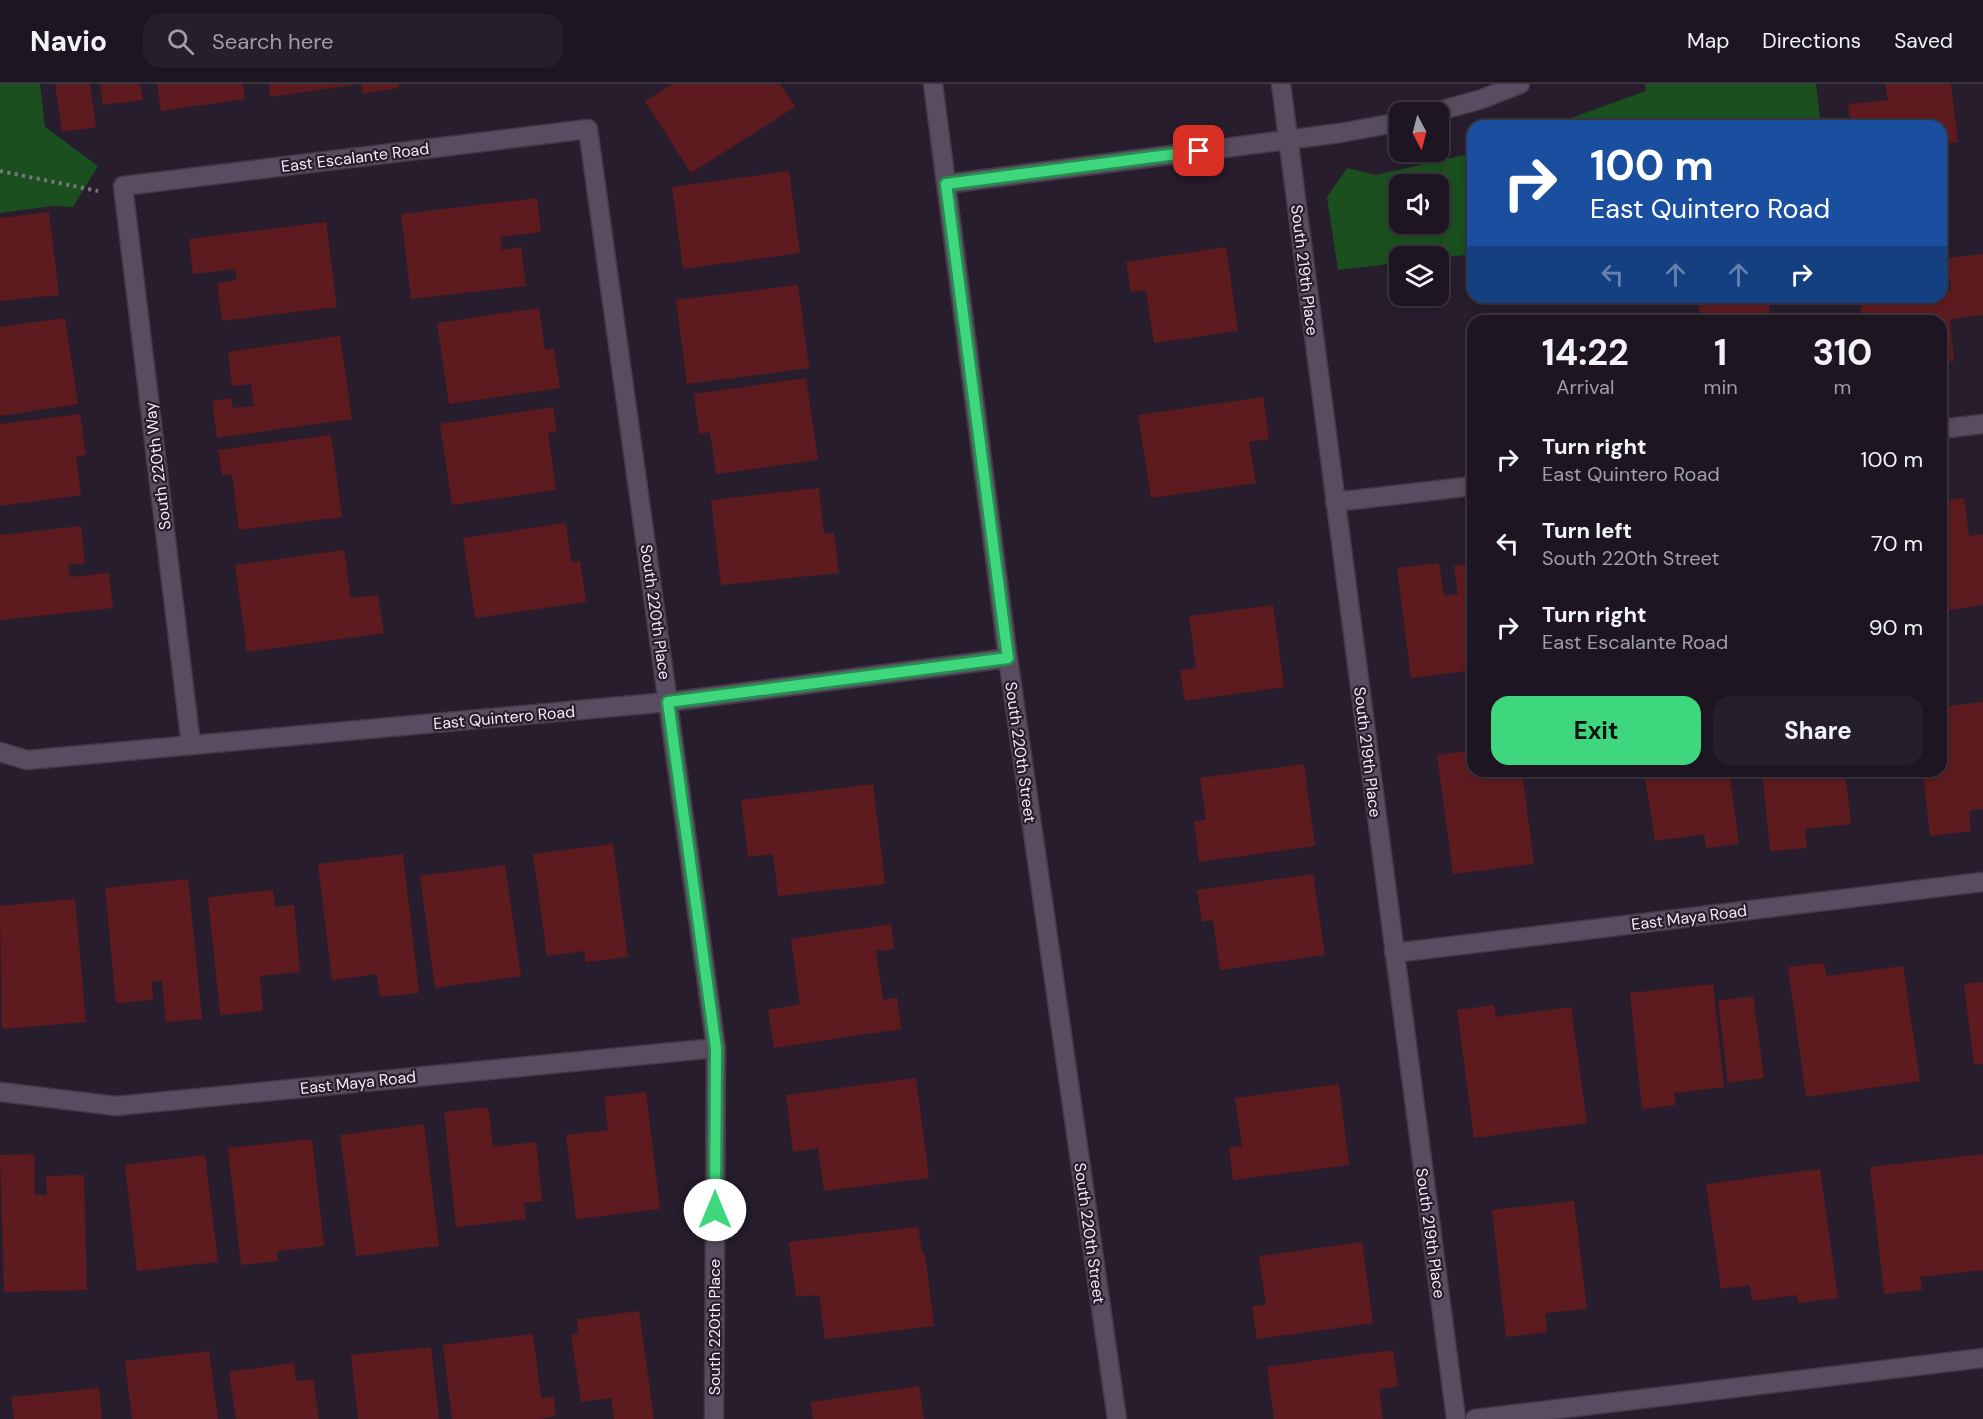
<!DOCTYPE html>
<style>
body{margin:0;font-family:"DM Sans",sans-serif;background:#251f2a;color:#f1f3f6;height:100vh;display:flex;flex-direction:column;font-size:22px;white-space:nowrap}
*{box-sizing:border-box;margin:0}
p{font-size:20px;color:#a09fa5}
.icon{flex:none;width:33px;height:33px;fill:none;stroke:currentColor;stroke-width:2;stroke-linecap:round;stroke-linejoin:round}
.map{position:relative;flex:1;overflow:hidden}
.drawer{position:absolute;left:1467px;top:231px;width:480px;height:462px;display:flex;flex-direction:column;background:#1d1622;border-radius:18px;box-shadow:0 3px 9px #0003,0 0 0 2px #3b3540}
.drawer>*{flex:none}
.hud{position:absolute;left:1467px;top:36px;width:480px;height:183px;border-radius:18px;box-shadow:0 3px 9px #0003,0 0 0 2px #3b3540;background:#1a4fa0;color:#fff;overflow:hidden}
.needle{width:39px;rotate:173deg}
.controls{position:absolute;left:1389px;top:18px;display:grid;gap:12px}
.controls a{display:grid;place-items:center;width:60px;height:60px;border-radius:12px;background:#1d1622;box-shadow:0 3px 9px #0003,0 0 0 2px #3b3540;font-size:30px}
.pin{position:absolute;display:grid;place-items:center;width:51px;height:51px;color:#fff;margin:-26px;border-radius:12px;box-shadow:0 3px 9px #0006}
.me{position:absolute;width:66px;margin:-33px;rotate:0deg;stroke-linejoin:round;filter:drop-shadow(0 0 4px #0008)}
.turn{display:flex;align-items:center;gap:21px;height:126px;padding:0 24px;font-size:27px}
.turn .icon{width:78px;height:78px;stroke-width:2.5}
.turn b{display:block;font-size:42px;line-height:51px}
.lanes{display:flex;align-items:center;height:57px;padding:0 24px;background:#0003;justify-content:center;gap:30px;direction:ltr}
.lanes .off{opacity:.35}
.eta{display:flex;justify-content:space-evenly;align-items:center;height:102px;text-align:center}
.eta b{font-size:36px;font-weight:700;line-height:42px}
.cta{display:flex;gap:12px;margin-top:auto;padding:12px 24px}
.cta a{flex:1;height:69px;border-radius:18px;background:#3fd77d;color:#111;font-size:24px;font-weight:700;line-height:69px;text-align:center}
.cta a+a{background:#251f2a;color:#f1f3f6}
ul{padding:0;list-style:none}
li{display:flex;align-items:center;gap:18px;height:84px;padding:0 24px}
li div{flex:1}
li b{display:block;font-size:22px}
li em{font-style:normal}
header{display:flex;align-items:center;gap:36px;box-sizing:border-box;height:84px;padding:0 30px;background:#1d1622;border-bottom:2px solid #3b3540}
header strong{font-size:28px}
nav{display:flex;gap:33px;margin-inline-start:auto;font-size:21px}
.search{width:420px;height:54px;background:#251f2a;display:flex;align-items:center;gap:15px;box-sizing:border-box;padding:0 21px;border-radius:18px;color:#a09fa5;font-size:22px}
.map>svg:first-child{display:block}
</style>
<header>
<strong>Navio</strong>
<div class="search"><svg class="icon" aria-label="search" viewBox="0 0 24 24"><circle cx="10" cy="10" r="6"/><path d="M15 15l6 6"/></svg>Search here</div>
<nav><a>Map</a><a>Directions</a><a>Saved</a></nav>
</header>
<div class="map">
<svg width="1983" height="1335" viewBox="0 0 1983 1335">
<rect width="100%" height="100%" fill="#271d2d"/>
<g fill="#1b4f1f" fill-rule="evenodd">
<path d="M0 0H40L45 43 98 82 73 123 53 122 0 129Z"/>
<path d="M1645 0H1816L1821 42H1549L1646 7Z"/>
<path d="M1473 69V170L1439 174 1400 172 1399 179 1338 186 1327 113 1347 84 1376 91ZM1400 100H1438V140H1400Z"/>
</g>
<g fill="#5e1b1f">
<path d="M55 0H90L96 43 62 48Z"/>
<path d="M100 0H140L143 16 103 21Z"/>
<path d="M157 0H243L245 15 161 27Z"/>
<path d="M269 0H353V1L270 13Z"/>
<path d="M361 0H399V4L362 10Z"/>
<path d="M672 0H780L795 23 691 89 645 17Z"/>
<path d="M1885 0H1951L1958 58 1941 60V42H1851L1848 20 1888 16Z"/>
<path d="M789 87 800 169 683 185 672 103Z"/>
<path d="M537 114 541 148 500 153 502 166 521 163 526 202 411 215 401 130Z"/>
<path d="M49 128 59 211 0 217V134Z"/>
<path d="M326 138 337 223 222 237 217 199 237 196 235 185 193 190 189 155Z"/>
<path d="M1226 163 1238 247 1154 259 1146 206 1131 208 1126 178Z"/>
<path d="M1983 170V231L1950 235 1954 277 1941 278V237H1862L1859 213H1941V207L1951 206 1947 174Z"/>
<path d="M798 201 809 284 687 300 676 216Z"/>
<path d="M1698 213H1768L1771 237H1701Z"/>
<path d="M539 224 545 266 554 264 560 304 449 320 437 239Z"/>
<path d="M65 234 78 320 0 332V243Z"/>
<path d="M340 252 352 335 217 354 212 317 231 314 233 324 254 322 251 300 232 302 228 268Z"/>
<path d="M806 294 818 376 716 390 710 348 699 350 694 310Z"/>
<path d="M1263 313 1269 355 1249 358 1256 399 1151 414 1138 331Z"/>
<path d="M553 323 557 348 548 349 556 406 452 421 440 340Z"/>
<path d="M80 330 86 371 76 372 81 411 0 422V340Z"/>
<path d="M331 351 342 433 239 446 232 390 222 391 218 366Z"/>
<path d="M819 404 824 450 834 449 839 489 721 501 711 416Z"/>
<path d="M1964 414 1969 452 1983 450V521L1941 527V417Z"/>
<path d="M566 439 571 478 580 477 586 518 475 534 463 454Z"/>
<path d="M81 442 85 479 68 481 70 493 109 489 113 524 0 536V451Z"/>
<path d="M344 466 351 514 378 511 384 549 247 568 235 481Z"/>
<path d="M1439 479 1444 512 1458 510 1454 482 1473 480V586L1411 594 1397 484Z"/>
<path d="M1273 521 1284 603 1185 617 1180 587 1196 584 1189 532Z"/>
<path d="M1983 618V725L1969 727 1971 747 1930 752 1923 687H1941V623Z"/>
<path d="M1471 667 1473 687H1522L1534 780 1453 790 1437 671Z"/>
<path d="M1304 680 1315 762 1199 778 1194 737 1206 736 1200 694Z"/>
<path d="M1644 687H1729L1739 760 1706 764 1704 750 1655 757Z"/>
<path d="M1762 687H1845L1851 740 1805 745 1807 764 1770 767Z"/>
<path d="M873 700 885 800 778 812 773 770 748 773 741 716Z"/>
<path d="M613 760 628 873 586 878 584 867 547 872 533 770Z"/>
<path d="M403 770 419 909 380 913 377 890 332 896 318 780Z"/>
<path d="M505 781 521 892 435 904 420 792Z"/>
<path d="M1313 790 1325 871 1220 886 1213 836 1202 838 1197 806Z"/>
<path d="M188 795 202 935 166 938 162 896 152 898 153 916 116 919 105 804Z"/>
<path d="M273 806 275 823 294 821 300 888 260 892 263 927 220 931 208 813Z"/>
<path d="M75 815 86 938 2 945 0 822Z"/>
<path d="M891 840 894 865 876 867 883 916 897 913 901 945 774 964 768 926 800 920 791 855Z"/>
<path d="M1824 879 1826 892 1903 882 1920 997 1806 1013 1788 883Z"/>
<path d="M1983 898V980L1974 981 1964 900Z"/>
<path d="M1713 900 1724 1003 1674 1009 1676 1021 1642 1025 1630 909Z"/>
<path d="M1753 912 1764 994 1728 999 1718 917Z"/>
<path d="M1494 921 1496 933 1571 923 1587 1039 1474 1054 1457 926Z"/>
<path d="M916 994 929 1094 824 1107 818 1064 793 1068 786 1011Z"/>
<path d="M1339 1000 1349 1081 1233 1096 1229 1064 1242 1062 1235 1014Z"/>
<path d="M646 1008 660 1125 576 1135 566 1051 608 1046 604 1013Z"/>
<path d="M488 1023 493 1063 536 1058 542 1117 524 1119 526 1135 456 1143 444 1028Z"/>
<path d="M424 1040 439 1162 356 1172 340 1051Z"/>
<path d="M312 1055 324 1162 277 1167 278 1177 241 1181 228 1064Z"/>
<path d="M34 1070 35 1111H47L46 1092 84 1091 87 1206 4 1208 0 1071Z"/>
<path d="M1983 1070V1186L1920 1193 1922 1206 1884 1210 1870 1083Z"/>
<path d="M205 1071 218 1178 137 1187 125 1081Z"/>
<path d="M1820 1085 1838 1214 1798 1219 1797 1211 1752 1217 1750 1201 1721 1205 1706 1100Z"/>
<path d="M1574 1117 1587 1225 1545 1229 1547 1248 1506 1253 1492 1126Z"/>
<path d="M918 1143 922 1169H925L934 1242 825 1255 819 1211 796 1213 789 1158Z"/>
<path d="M1362 1158 1373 1239 1257 1255 1252 1222 1266 1221 1259 1172Z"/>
<path d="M639 1227 654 1335H614L611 1314 581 1318 571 1251 578 1250 577 1235Z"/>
<path d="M533 1250 541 1314 553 1312 556 1332 540 1335H452L443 1261Z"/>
<path d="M431 1263 439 1335H358L351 1271Z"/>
<path d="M1393 1266 1398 1302 1379 1305 1383 1335H1274L1267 1283Z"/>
<path d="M209 1267 218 1335H132L125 1277Z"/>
<path d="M294 1279 296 1297 313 1295 319 1335H236L229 1288Z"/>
<path d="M919 1302 924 1335H813L811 1318Z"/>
<path d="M99 1304 102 1335H14L11 1313Z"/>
</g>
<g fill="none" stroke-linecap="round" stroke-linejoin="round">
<g stroke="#423947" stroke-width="21">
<g id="street">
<path d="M933 0 1008 574 1117 1335"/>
<path d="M1281 0 1456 1335"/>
<path d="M1435 28 1482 15 1520 0"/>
<path d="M946 100 1340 49 1400 38"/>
<path d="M1941 345 1983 340"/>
<path d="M1335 418 1473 402"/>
<path d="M191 661 123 102 588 45 716 964 714 1335"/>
<path d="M0 668 27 676 668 618 1008 574"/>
<path d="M1394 869 1983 798"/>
<path d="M0 1008 116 1022 716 964"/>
<path d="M1475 1335 1983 1274"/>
</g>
</g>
<path stroke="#7e7583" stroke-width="4" stroke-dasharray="3 4.5" stroke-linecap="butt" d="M0 87 98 107"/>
<use href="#street" stroke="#584d60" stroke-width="18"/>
</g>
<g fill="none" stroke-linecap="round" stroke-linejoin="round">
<g stroke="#298c51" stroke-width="15">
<path id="route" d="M715 1126 716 964 668 618 1008 574 946 100 1199 67"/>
</g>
<use href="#route" stroke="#3fd77d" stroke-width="10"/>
</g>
<g text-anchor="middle" stroke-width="4.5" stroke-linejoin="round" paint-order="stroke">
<g font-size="16" fill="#f2ebf7" stroke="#271d2d">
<text transform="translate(355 73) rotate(-7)" y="6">East Escalante Road</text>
<text transform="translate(1305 186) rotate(83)" y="6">South 219th Place</text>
<text transform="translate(157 382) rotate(-97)" y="6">South 220th Way</text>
<text transform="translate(656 528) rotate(82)" y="6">South 220th Place</text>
<text transform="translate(504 633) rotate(-5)" y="6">East Quintero Road</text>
<text transform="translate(1021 668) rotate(82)" y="6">South 220th Street</text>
<text transform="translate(1368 668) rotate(83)" y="6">South 219th Place</text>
<text transform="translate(1689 833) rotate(-7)" y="6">East Maya Road</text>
<text transform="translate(358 998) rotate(-6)" y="6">East Maya Road</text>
<text transform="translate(1090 1149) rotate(82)" y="6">South 220th Street</text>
<text transform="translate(1431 1149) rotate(82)" y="6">South 219th Place</text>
<text transform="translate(714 1243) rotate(-90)" y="6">South 220th Place</text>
</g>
</g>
</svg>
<div class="controls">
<a><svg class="needle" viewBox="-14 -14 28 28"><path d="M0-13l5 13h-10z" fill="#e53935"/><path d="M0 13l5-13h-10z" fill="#a09fa5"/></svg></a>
<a><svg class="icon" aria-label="sound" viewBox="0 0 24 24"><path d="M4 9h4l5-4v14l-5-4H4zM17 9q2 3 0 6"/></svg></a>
<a><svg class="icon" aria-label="layers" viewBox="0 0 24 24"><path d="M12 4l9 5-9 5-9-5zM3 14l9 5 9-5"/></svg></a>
</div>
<div class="pin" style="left:1199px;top:67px;background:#d93025"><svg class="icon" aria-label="arrive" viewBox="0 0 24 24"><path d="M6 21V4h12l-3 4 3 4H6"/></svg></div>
<svg class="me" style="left:715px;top:1126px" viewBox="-20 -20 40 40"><circle r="19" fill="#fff"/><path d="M0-13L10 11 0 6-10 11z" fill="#3fd77d"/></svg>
<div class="hud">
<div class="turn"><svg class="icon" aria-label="right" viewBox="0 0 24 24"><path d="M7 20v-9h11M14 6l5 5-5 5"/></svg><div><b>100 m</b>East Quintero Road</div></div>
<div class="lanes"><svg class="icon off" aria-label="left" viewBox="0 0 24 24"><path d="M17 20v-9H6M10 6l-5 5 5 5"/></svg><svg class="icon off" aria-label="ahead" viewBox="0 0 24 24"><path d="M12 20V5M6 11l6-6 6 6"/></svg><svg class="icon off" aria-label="ahead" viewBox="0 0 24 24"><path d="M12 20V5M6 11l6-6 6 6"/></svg><svg class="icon" aria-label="right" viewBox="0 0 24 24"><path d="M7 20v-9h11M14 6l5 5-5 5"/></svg></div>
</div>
<section class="drawer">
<div class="eta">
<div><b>14:22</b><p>Arrival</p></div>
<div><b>1</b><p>min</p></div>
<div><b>310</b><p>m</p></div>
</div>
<ul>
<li><svg class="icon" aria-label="right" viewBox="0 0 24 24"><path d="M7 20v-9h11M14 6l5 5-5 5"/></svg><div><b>Turn right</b><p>East Quintero Road</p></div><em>100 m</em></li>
<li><svg class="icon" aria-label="left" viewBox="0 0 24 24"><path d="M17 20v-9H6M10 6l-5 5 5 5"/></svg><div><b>Turn left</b><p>South 220th Street</p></div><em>70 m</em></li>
<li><svg class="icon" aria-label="right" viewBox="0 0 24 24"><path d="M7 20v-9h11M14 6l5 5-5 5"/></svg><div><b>Turn right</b><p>East Escalante Road</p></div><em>90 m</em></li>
</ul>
<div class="cta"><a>Exit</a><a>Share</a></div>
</section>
</div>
